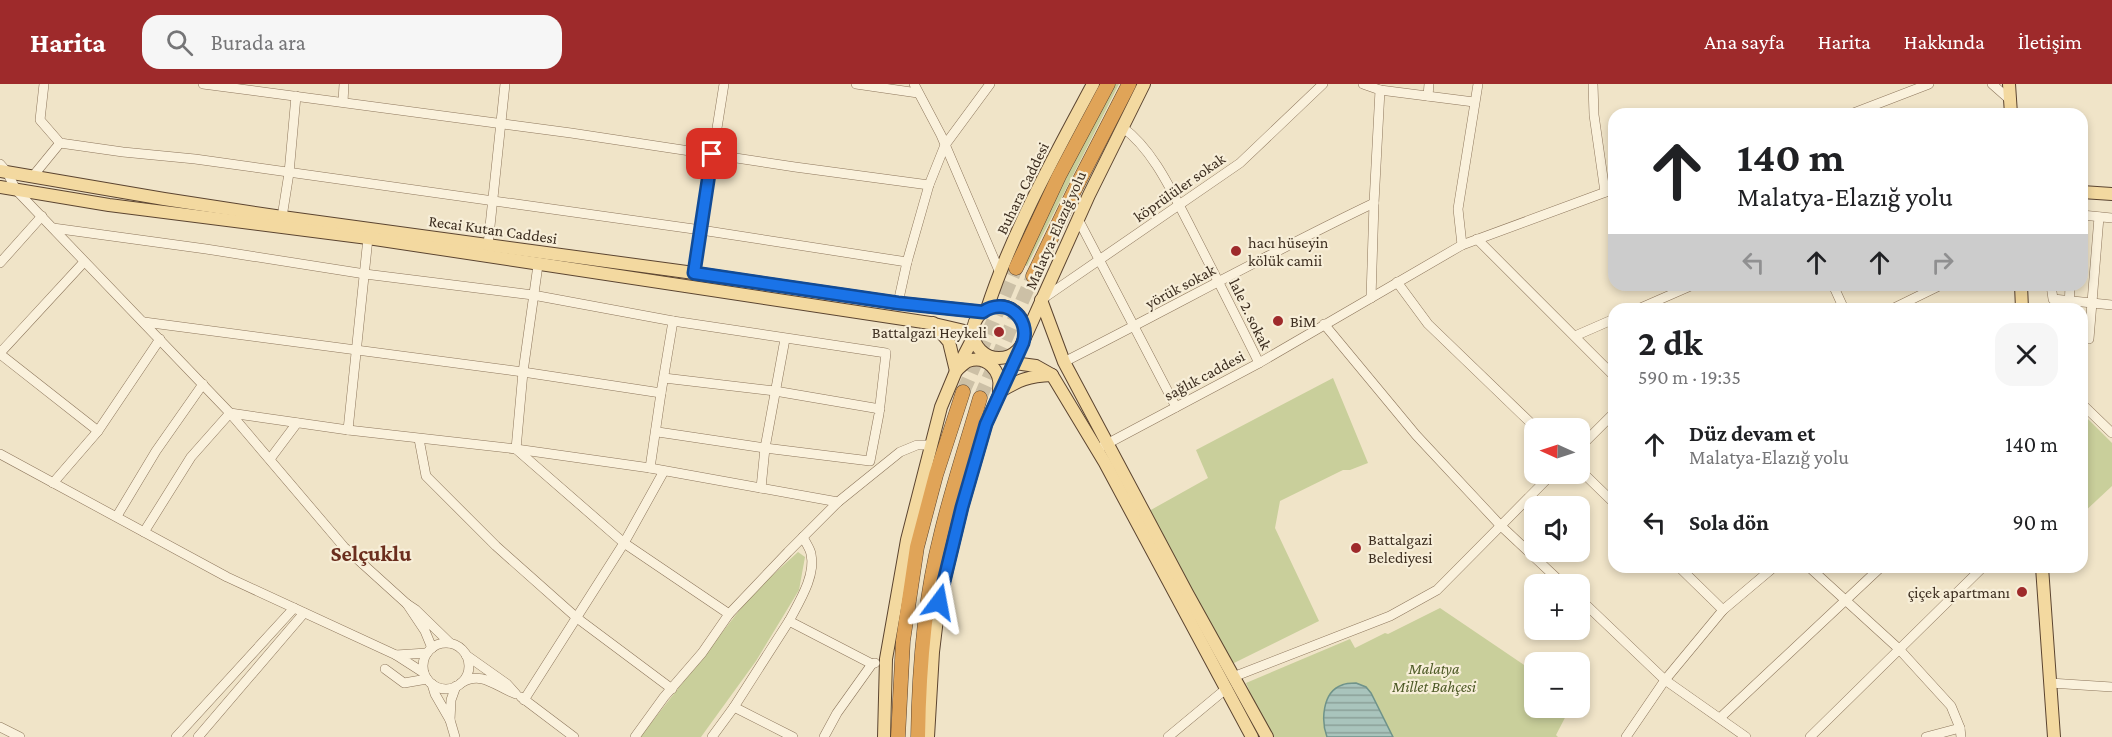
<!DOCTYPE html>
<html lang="tr">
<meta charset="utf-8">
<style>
body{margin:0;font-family:"Crimson Pro",serif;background:#f6f6f6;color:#202124;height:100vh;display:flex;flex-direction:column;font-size:22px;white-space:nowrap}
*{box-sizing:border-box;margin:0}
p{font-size:20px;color:#757577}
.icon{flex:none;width:33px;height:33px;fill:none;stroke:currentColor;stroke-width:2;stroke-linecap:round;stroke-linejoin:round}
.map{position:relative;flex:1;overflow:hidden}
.details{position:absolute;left:1608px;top:219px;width:480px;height:270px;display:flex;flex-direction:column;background:#fff;border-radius:18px;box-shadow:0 3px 9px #0003}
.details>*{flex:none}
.banner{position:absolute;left:1608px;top:24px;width:480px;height:183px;border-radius:18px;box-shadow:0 3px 9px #0003;background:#fff;color:#202124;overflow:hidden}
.needle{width:39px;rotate:273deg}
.controls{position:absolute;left:1524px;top:334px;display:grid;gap:12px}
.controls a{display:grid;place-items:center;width:66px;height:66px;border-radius:12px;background:#fff;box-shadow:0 3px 9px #0003;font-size:30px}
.pin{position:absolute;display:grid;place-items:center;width:51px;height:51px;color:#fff;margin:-26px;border-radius:12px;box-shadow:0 3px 9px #0006}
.me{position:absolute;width:66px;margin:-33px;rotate:13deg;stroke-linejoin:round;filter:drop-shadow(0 0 4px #0008)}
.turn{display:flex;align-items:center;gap:21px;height:126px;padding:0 30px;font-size:27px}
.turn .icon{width:78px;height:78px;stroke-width:2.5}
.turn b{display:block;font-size:42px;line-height:51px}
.lanes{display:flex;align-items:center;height:57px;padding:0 30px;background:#0003;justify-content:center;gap:30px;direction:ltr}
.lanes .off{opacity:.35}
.round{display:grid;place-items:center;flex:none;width:63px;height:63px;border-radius:18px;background:#f6f6f6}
.headline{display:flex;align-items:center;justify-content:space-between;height:102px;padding:0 30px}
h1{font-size:36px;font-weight:700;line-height:45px}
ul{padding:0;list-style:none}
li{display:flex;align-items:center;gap:18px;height:78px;padding:0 30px}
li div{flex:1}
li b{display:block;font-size:22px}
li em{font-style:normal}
header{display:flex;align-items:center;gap:36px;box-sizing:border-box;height:84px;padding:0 30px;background:#9e2a2b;color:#fff}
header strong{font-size:28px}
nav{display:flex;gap:33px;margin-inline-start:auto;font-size:21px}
.search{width:420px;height:54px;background:#f6f6f6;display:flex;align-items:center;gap:15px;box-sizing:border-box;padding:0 21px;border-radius:18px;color:#757577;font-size:22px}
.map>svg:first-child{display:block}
</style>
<header>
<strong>Harita</strong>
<div class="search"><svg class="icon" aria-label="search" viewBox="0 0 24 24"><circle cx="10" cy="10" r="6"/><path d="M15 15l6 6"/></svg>Burada ara</div>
<nav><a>Ana sayfa</a><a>Harita</a><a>Hakkında</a><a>İletişim</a></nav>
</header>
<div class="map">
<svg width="2112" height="653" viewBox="0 0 2112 653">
<defs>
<pattern id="water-rules" width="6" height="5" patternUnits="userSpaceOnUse" patternTransform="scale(1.5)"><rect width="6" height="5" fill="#a9c4bc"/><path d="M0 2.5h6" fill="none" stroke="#8ba098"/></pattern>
</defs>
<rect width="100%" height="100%" fill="#f0e4c8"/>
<g fill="#c9cf9b">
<path d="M1112 0H1119L1027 182 1021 179Z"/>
<path d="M1333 294 1368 379 1350 386H1343L1280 417 1275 444 1319 537 1232 580 1149 427 1208 394 1196 366Z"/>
<path d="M2082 329 2112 359V402L2082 430Z"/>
<path d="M798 468 805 473 799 506 756 577 701 653H640L753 509Z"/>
<path d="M1440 524 1530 585 1541 569 1558 579H1534V624H1570L1556 651 1558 653H1273L1260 631 1246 599 1350 555 1355 564 1385 549 1388 550Z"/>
</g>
<path fill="url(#water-rules)" stroke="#6f938a" stroke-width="1.5" d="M1356 599 1366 603 1371 609 1393 653H1327C1321 637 1322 608 1342 601 1346 599 1352 599 1356 599Z"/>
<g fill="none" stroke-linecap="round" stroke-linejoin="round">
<g stroke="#ccc0a6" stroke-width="14" stroke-dasharray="14 7" stroke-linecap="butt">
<path d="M963 308 1016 184"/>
<path d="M980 314 1033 192"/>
</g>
<g stroke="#8d765c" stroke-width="10">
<g id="minor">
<path d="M44 0 40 36 60 59 123 68 195 75 701 146 907 178"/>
<path d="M203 0 571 49 795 83 929 101"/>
<path d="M856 0 918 9"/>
<path d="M914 0 941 51 1000 189"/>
<path d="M1363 0 1380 6 1374 119 1371 214"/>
<path d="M1593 0 1594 31 1605 108"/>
<path d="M1992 0 2009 15"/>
<path d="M1380 6 1474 18"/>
<path d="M1428 12 1429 0"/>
<path d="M343 18 344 0"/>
<path d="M1851 30 1929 0"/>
<path d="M1122 43C1154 66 1173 110 1191 144 1214 189 1237 234 1259 279"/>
<path d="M0 80 7 88 16 106 230 329 344 463 407 520"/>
<path d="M33 92 60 59"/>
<path d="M2082 131 2112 134"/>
<path d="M282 133 289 89 296 12"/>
<path d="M1078 135 1176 323"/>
<path d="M53 144 206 165 365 190 533 211 673 237"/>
<path d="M1477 155 1614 292"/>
<path d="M488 161 505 0"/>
<path d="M1462 161 1458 125 1478 0"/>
<path d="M0 179 42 132"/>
<path d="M538 181 523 288 516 365 624 459 729 530"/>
<path d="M694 189 724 0"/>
<path d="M1397 198 1428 240 1537 345"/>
<path d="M1833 201 1844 225"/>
<path d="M2051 201 2053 215 2112 221"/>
<path d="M1041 216 1240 79 1323 0"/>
<path d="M898 219 907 178 929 101 945 61 990 0"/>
<path d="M1638 225 1693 201"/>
<path d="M1892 225 1941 201"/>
<path d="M2069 225 2070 201"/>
<path d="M144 238 523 288 661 309 673 237 886 269 879 330 870 377 765 364 761 404"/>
<path d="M1324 240 1416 351 1500 441 1564 501"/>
<path d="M1575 252 1614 235"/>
<path d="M2089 255 2099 133"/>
<path d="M0 269 84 178"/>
<path d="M0 270 98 347"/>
<path d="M1064 278C1167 226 1269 169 1374 119"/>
<path d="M664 294 775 307 880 325"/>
<path d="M2082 320 2112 349"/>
<path d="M348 346 368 154"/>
<path d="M656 346 658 348 765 364 785 255"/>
<path d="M419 355 426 392 496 462 577 534 672 605"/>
<path d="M1103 362 1259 279 1462 161 1614 105"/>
<path d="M1580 363 1614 329"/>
<path d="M0 370 227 493 396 571"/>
<path d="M270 375 297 339"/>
<path d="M650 384 661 309"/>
<path d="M1580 386 1614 419"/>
<path d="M53 399 98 347 160 255"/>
<path d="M117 432 156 367 203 300"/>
<path d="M144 448 191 373 230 329 348 346 516 365 650 384 838 418"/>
<path d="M1679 483 1723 526 1774 483"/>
<path d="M1809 483 1899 565 1951 622 1960 644 1961 653"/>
<path d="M1580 515 1665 596 1746 653"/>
<path d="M789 537C799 518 816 492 811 470 810 464 805 458 803 453"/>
<circle cx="446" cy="582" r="23"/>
<path d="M432 564 425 547 407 520 416 526 450 559"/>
<path d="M385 585 404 599 427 595"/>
<path d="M424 589 396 571 427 569"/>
<path d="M1233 593 1390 532 1437 506 1552 390"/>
<path d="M461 599C482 586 496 603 516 610L507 600 466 571"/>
<path d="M2050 599 2112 603"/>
<path d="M432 600 435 610 450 636 451 616 456 602"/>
<path d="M521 613 574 653"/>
<path d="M524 616 624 459 664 387"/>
<path d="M734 623 793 653"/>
<path d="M1721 633 1881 483"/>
<path d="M450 636 455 653"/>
<path d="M0 643 20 653"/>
<path d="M176 653 294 524"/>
<path d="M198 653 304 529"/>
<path d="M635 653 664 613 702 569 729 530 788 468 838 418 900 368 917 361H932"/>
<path d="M712 653 734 623 789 537 872 580"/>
<path d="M824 653 837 629 872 580 875 579"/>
<path d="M1168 653 1227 604"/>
<path d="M1626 653 1665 596 1723 526"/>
<path d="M1810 653 1983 483"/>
<path d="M1926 653 1960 644"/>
</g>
</g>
<g stroke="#5b4430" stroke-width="14">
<g id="major">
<path d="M2009 0 2011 30"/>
<path d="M0 87 164 115 282 133 694 189 898 219 983 228"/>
<path d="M0 103 109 121 368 154 930 239 973 249"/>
<path d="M2082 108 2112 110"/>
<path d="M2021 201 2022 225"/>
<path d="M1041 216 1064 278 1187 509 1267 653"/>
<circle cx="999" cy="248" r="26"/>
<path d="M987 225C1012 148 1055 71 1093 0"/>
<path d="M933 239 949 258 956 287C960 283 964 279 968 277 987 270 1002 288 999 305"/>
<path d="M1014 279 1036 282 1052 291 1105 379 1252 653"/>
<path d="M999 308C1019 296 1028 292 1052 291"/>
<path d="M2042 483 2054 653"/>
<path d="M884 653 886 575 907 456 941 323 956 287 973 254"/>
<path d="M928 653 933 568 939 518 962 423 986 340 1089 111 1144 0"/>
</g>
</g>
<g stroke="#5b4430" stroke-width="15">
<g id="highway">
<path d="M1016 184 1059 92 1108 0"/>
<path d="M1033 192 1073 109 1129 0"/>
<path d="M898 653 903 557 917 463 936 391 963 308"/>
<path d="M918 653C919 584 924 516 941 450 952 404 967 359 980 314"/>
</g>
</g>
<use href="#minor" stroke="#faf1dc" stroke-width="9"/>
<use href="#major" stroke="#f3d9a0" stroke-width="12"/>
<use href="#highway" stroke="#e0a458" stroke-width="14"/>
</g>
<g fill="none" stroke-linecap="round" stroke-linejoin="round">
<g stroke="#114b97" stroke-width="15">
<path id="route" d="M712 70 694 189 898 219 983 228C1006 212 1031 234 1023 259L986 340 962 423 939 518"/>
</g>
<use href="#route" stroke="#1a73e8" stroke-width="10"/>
</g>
<g fill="#9e2a2b" stroke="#f7eed8" stroke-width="2">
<circle cx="1236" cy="167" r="6"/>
<circle cx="1278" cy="237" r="6"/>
<circle cx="999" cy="248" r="6"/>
<circle cx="1356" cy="464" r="6"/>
<circle cx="2022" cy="508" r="6"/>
</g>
<g text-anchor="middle" stroke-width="4.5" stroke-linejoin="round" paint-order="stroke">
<g font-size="16" fill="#3d2e20" stroke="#f7eed8">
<text transform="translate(1179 103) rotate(-35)" y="6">köprülüler sokak</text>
<text transform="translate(1022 104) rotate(-64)" y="6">Buhara Caddesi</text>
<text transform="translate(493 145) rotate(8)" y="6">Recai Kutan Caddesi</text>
<text transform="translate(1055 146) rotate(-66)" y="6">Malatya-Elazığ yolu</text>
<text transform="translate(1180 202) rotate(-28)" y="6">yörük sokak</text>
<text transform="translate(1251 230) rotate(64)" y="6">lale 2. sokak</text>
<text transform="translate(1204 291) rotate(-28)" y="6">sağlık caddesi</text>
</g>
<g font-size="16" fill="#3d2e20" stroke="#f7eed8" text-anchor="start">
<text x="1248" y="164">hacı hüseyin<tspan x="1248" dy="18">kölük camii</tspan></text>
<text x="1290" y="243">BiM</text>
<text x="987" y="254" text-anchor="end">Battalgazi Heykeli</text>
<text x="1368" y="461">Battalgazi<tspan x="1368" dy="18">Belediyesi</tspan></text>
<text x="2010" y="514" text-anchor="end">çiçek apartmanı</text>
</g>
<g font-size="16" font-style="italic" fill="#4d5a26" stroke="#f7eed8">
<text x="1434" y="590">Malatya<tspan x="1434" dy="18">Millet Bahçesi</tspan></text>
</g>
<g font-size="22" font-weight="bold" fill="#6b2e1e" stroke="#f7eed8">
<text x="371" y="477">Selçuklu</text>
</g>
</g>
</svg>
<div class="controls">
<a><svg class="needle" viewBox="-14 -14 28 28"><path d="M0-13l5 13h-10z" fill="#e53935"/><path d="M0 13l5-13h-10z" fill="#757577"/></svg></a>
<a><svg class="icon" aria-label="sound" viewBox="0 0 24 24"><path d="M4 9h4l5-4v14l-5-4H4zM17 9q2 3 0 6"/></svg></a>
<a>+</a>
<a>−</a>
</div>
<div class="pin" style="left:712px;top:70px;background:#d93025"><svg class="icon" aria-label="arrive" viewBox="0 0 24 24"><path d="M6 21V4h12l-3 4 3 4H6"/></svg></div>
<svg class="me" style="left:939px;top:518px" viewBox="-20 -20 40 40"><path d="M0-17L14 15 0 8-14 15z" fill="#1a73e8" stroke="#fff" stroke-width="4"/></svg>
<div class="banner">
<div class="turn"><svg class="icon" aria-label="ahead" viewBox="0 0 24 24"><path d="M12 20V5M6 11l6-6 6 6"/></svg><div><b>140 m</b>Malatya-Elazığ yolu</div></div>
<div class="lanes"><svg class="icon off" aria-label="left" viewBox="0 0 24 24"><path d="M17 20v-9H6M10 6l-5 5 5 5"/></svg><svg class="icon" aria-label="ahead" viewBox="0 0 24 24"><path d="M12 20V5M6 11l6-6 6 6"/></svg><svg class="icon" aria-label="ahead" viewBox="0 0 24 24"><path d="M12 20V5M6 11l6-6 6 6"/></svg><svg class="icon off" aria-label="right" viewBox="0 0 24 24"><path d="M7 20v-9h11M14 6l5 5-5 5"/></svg></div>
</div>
<section class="details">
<div class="headline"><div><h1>2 dk</h1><p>590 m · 19:35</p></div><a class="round"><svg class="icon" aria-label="close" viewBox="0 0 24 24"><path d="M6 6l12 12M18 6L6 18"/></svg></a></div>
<ul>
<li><svg class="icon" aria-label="ahead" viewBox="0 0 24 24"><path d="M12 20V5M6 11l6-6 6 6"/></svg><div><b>Düz devam et</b><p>Malatya-Elazığ yolu</p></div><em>140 m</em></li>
<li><svg class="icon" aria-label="left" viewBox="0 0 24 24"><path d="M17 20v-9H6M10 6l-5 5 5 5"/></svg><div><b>Sola dön</b></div><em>90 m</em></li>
</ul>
</section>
</div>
